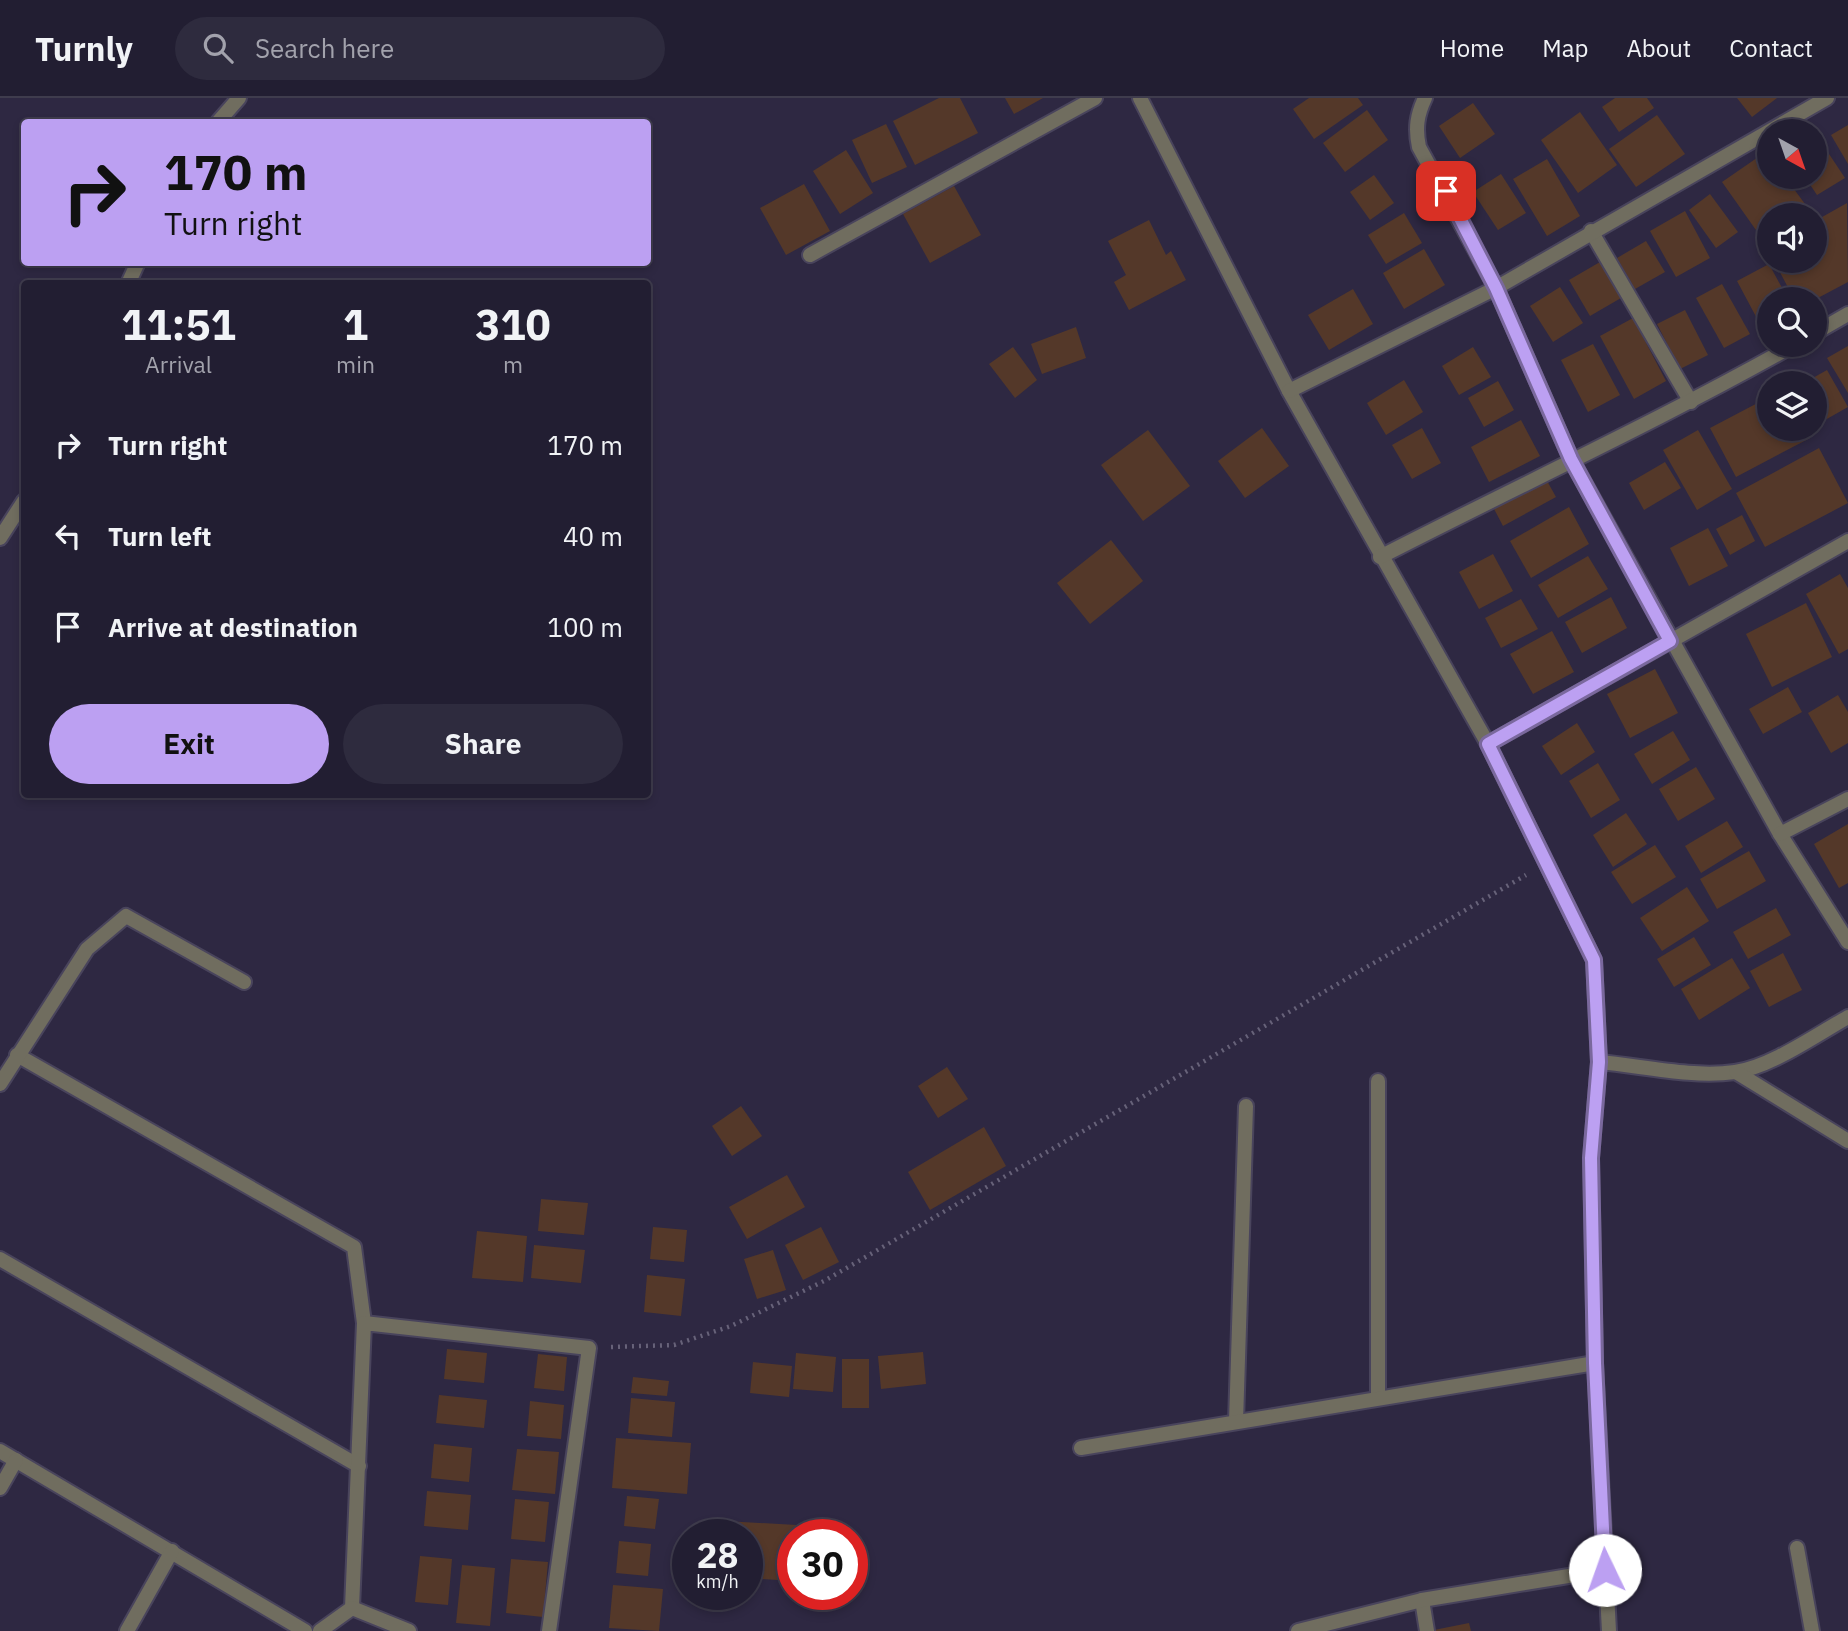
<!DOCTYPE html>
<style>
body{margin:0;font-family:"IBM Plex Sans",sans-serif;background:#2e2b3e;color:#f1f3f6;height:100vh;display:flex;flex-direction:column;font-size:26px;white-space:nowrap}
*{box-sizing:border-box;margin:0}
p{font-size:23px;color:#a2a2ac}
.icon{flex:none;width:38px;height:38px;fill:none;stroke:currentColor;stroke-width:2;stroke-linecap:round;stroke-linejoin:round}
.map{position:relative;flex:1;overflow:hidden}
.panel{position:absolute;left:21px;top:182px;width:630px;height:518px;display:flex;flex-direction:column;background:#221e32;border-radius:7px;box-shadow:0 4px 10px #0003,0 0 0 2px #3f3c4d}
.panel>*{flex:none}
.banner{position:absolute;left:21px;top:21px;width:630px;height:147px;border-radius:7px;box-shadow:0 4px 10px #0003,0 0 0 2px #3f3c4d;background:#bca0f2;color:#111;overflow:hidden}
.needle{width:46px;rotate:140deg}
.tools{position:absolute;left:1757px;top:21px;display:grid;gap:14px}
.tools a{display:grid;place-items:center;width:70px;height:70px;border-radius:50%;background:#221e32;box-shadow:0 4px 10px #0003,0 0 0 2px #3f3c4d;font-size:35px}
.speed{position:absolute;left:672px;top:1421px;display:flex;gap:14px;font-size:35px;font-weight:700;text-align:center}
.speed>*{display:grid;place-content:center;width:91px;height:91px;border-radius:50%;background:#221e32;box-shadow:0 4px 10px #0003,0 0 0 2px #3f3c4d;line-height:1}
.speed small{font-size:18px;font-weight:400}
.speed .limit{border:10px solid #d22;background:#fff;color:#111}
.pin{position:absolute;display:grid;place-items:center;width:60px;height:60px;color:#fff;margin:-30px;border-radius:14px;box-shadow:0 4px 10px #0006}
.me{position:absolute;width:77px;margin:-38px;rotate:357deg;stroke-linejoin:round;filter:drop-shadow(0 0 5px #0008)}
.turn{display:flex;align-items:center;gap:24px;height:147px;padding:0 28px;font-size:32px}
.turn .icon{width:91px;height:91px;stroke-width:2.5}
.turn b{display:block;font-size:49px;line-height:60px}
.eta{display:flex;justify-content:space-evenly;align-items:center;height:119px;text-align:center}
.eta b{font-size:42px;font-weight:700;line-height:49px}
.primary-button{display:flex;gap:14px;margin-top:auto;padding:14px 28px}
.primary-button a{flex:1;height:80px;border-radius:42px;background:#bca0f2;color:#111;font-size:28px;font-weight:700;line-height:80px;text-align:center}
.primary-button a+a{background:#2e2b3e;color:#f1f3f6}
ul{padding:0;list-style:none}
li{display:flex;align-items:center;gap:21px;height:91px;padding:0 28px}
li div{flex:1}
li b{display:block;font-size:26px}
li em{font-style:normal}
header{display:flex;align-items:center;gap:42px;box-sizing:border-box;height:98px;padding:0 35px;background:#221e32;border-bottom:2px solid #3f3c4d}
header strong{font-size:33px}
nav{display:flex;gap:38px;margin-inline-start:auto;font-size:24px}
.search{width:490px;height:63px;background:#2e2b3e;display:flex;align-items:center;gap:18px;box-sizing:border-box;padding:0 24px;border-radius:38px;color:#a2a2ac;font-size:26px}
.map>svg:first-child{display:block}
</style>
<header>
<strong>Turnly</strong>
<div class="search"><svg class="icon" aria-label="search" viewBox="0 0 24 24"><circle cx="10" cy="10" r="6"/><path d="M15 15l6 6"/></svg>Search here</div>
<nav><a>Home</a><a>Map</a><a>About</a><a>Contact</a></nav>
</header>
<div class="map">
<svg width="1848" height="1533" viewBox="0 0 1848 1533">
<rect width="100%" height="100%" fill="#2e2842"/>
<g fill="#543829">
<path d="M939 0H960L978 35 915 67 893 23Z"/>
<path d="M1005 0H1043L1014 16Z"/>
<path d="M1309 0H1358L1363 7 1314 41 1293 11Z"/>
<path d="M1615 0H1647L1654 10 1619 34 1602 9Z"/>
<path d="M1737 0H1777L1752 19Z"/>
<path d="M1473 5 1495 36 1460 60 1439 28Z"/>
<path d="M1367 12 1388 42 1345 74 1323 45Z"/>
<path d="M1580 14 1617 67 1578 95 1541 42Z"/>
<path d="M1657 17 1685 56 1636 89 1609 51Z"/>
<path d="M886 26 907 69 872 85 852 42Z"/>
<path d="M1848 27V66L1831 37Z"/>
<path d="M1819 41 1845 80 1817 97 1805 79H1815V44Z"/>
<path d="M846 52 873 95 840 116 813 73Z"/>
<path d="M1767 53 1769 79H1785L1808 110 1797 117H1769V137L1763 142 1722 84Z"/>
<path d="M1547 61 1580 118 1547 138 1513 81Z"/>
<path d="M1501 76 1526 115 1498 132 1473 94Z"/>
<path d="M1374 77 1394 105 1370 122 1350 94Z"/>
<path d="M804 86 830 133 786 157 760 110Z"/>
<path d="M954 88 981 137 930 165 903 116Z"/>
<path d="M1710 96 1738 134 1716 150 1689 112Z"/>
<path d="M1847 105 1848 184 1816 201H1794L1774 163H1815V123Z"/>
<path d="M1685 113 1710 160 1676 179 1650 133Z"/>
<path d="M1404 115 1422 145 1386 166 1368 137Z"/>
<path d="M1149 122 1166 157 1171 153 1186 182 1129 212 1114 184 1126 177 1108 143Z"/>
<path d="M1646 143 1665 174 1635 191 1617 160Z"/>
<path d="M1424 151 1445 187 1404 211 1383 175Z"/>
<path d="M1600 164 1621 200 1590 218 1569 182Z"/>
<path d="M1769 166 1788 201H1769V223L1761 228 1737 183Z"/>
<path d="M1722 186 1750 236 1724 250 1696 200Z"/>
<path d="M1560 189 1583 225 1553 244 1530 208Z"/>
<path d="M1353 191 1373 226 1329 252 1308 217Z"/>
<path d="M1685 212 1708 257 1680 271 1657 226Z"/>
<path d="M1633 220 1666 283 1634 301 1600 238Z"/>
<path d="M1076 229 1086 260 1042 276 1031 246Z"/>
<path d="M1593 246 1620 297 1588 314 1561 262Z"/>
<path d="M1848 248V295L1827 260Z"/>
<path d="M1013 249 1037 282 1015 300 989 266Z"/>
<path d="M1473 249 1491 279 1459 297 1442 268Z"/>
<path d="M1827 272 1848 309 1818 326 1815 321V285H1804Z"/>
<path d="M1404 282 1423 314 1386 337 1367 305Z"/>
<path d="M1498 283 1514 312 1484 329 1468 300Z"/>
<path d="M1769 299V331H1805L1810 340 1736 379 1710 330Z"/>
<path d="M1521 322 1540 358 1489 384 1471 349Z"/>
<path d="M1262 330 1289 368 1245 400 1218 363Z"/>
<path d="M1422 330 1441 365 1412 381 1392 347Z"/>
<path d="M1148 332 1190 388 1143 423 1101 367Z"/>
<path d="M1698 332 1732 391 1697 412 1663 352Z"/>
<path d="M1819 350 1848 405 1765 449 1736 395Z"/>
<path d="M1665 364 1681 390 1644 412 1629 385Z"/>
<path d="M1546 381 1556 399 1503 428 1493 409Z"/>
<path d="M1569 409 1589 446 1531 480 1510 443Z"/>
<path d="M1742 417 1755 443 1730 457 1716 431Z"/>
<path d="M1708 430 1728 468 1689 488 1670 450Z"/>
<path d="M1111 442 1143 483 1090 526 1057 485Z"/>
<path d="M1493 456 1513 493 1479 511 1459 474Z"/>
<path d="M1588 458 1608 491 1558 520 1538 487Z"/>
<path d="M1840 476 1848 490V551L1839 556 1806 496Z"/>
<path d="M1611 499 1627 530 1582 555 1565 524Z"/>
<path d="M1521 501 1538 531 1501 550 1485 520Z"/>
<path d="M1806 505 1832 559 1772 589 1746 536Z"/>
<path d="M1552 533 1574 574 1533 596 1510 556Z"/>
<path d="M1655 571 1678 615 1630 640 1607 596Z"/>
<path d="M1788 589 1802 614 1763 636 1749 611Z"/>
<path d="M1838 597 1848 614V645L1831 655 1808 615Z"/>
<path d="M1577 625 1595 654 1561 677 1542 648Z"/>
<path d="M1673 633 1690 662 1652 686 1634 656Z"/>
<path d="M1598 665 1620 702 1591 720 1569 683Z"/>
<path d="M1696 669 1715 701 1678 723 1659 691Z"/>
<path d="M1626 715 1647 746 1613 769 1593 737Z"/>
<path d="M1727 723 1743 749 1701 775 1685 748Z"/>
<path d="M1848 726V785L1839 790 1814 746Z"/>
<path d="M1655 747 1676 779 1632 806 1611 774Z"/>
<path d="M1749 753 1766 783 1717 811 1700 781Z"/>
<path d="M1687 789 1709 823 1662 853 1640 820Z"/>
<path d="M1776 810 1791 837 1748 861 1733 834Z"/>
<path d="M1694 839 1711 867 1674 889 1657 861Z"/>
<path d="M1783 855 1802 892 1769 909 1750 873Z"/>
<path d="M1732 860 1750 890 1699 922 1681 891Z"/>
<path d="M947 969 968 1001 938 1020 918 988Z"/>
<path d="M741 1008 762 1038 732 1058 712 1028Z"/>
<path d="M984 1029 1006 1068 930 1112 908 1074Z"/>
<path d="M787 1077 805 1109 747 1141 729 1109Z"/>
<path d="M541 1101 588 1105 584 1137 538 1133Z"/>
<path d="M653 1129 687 1132 684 1164 650 1161Z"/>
<path d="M821 1129 839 1164 803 1182 785 1147Z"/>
<path d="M477 1133 527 1138 523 1184 472 1180Z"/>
<path d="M534 1147 585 1152 581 1185 531 1180Z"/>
<path d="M773 1152 786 1192 757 1201 744 1161Z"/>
<path d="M647 1177 685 1181 681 1218 644 1214Z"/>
<path d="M447 1251 487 1255 484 1285 444 1281Z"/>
<path d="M923 1254 926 1286 881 1291 878 1258Z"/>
<path d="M796 1255 836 1259 833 1294 793 1291Z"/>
<path d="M538 1256 567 1259 564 1293 534 1290Z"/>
<rect x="842" y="1261" width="27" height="49"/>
<path d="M753 1264 792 1268 789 1299 750 1295Z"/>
<path d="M633 1279 669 1283 667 1298 631 1295Z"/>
<path d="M439 1297 487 1302 484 1330 436 1325Z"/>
<path d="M631 1300 675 1304 672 1339 628 1335Z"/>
<path d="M530 1303 564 1307 561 1341 527 1338Z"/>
<path d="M616 1340 691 1345 687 1396 612 1390Z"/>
<path d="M434 1346 472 1350 469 1384 431 1380Z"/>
<path d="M517 1351 559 1354 555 1396 512 1392Z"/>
<path d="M427 1393 471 1397 468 1432 424 1428Z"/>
<path d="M627 1398 659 1401 655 1431 624 1428Z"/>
<path d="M515 1401 549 1404 545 1444 511 1441Z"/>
<path d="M724 1423 832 1429V1437H793V1483L747 1480V1437H723Z"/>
<path d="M619 1443 651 1446 648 1478 616 1475Z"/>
<path d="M420 1458 452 1461 448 1507 415 1504Z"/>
<path d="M511 1461 548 1464 543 1519 506 1515Z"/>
<path d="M462 1467 495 1470 490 1528 456 1525Z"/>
<path d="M613 1487 663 1491 659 1533 609 1530Z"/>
<path d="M1469 1525 1471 1533H1435L1434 1532Z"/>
</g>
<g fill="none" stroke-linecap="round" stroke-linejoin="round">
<g stroke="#49445c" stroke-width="18">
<g id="street">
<path d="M1140 0 1289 293 1488 646 1594 862 1599 964 1591 1060 1595 1265 1609 1533"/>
<path d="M1425 0C1417 17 1415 30 1419 49L1496 190 1571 361 1780 736 1848 844"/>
<path d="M218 24 239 0"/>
<path d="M1591 133 1691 304"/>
<path d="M810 157 1095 0"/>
<path d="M128 186 138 164"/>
<path d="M1815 235 1848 216"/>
<path d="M1289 293 1496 190 1827 0"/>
<path d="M0 440 24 403"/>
<path d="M1380 459C1518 388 1659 323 1794 247"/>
<path d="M1488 646 1848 443"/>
<path d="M1780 736 1848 701"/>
<path d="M17 957 354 1149 364 1225"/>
<path d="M1599 964C1643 968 1692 980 1735 974 1771 969 1816 937 1848 919"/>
<path d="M1736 974 1848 1043"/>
<path d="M1378 983V1300"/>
<path d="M0 986 87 851 126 818 244 884"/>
<path d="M0 1161 359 1368"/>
<path d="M1236 1324 1246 1008"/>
<path d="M1081 1350 1595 1265"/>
<path d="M0 1353 305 1533"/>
<path d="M0 1390 16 1362"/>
<path d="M1797 1450 1812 1533"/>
<path d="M1422 1502 1427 1533"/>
<path d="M352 1510 364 1225 589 1250 549 1533"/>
<path d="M127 1533 172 1453"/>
<path d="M320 1533 352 1510 409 1533"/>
<path d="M1298 1533 1422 1502 1605 1472"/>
</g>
</g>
<path stroke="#676279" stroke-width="4.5" stroke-dasharray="2 5" stroke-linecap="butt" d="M611 1249 674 1247 731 1228 824 1183 1526 777"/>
<use href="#street" stroke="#706d5f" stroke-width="14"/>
</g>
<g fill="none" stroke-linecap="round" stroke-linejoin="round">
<g stroke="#7a689d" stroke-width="18">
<path id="route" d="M1446 93 1496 190 1571 361 1670 543 1488 646 1594 862 1599 964 1591 1060 1595 1265 1605 1472"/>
</g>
<use href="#route" stroke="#bca0f2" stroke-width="12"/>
</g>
</svg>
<div class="tools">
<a><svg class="needle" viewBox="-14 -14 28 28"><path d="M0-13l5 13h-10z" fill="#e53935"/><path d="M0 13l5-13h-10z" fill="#a2a2ac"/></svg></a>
<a><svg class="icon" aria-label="sound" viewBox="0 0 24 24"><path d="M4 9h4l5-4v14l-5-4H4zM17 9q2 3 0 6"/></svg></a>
<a><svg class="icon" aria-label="search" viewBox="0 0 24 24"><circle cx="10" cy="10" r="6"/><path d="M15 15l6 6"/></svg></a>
<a><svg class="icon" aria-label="layers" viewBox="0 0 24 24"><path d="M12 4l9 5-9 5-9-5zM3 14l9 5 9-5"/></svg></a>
</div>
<div class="speed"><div>28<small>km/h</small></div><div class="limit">30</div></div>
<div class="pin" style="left:1446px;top:93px;background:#d93025"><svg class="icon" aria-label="arrive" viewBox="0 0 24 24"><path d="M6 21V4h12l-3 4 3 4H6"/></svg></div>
<svg class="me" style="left:1605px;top:1472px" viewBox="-20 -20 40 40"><circle r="19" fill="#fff"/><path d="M0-13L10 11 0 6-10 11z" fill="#bca0f2"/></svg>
<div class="banner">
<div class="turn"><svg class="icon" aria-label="right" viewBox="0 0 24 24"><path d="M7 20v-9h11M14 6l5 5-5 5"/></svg><div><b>170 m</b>Turn right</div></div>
</div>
<section class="panel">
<div class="eta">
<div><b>11:51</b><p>Arrival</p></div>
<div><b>1</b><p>min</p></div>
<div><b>310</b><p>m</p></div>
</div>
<ul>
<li><svg class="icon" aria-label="right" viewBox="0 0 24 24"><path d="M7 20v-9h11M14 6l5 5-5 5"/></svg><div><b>Turn right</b></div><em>170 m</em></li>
<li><svg class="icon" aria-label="left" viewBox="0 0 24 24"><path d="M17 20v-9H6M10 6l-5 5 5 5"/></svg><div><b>Turn left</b></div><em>40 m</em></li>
<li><svg class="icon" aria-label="arrive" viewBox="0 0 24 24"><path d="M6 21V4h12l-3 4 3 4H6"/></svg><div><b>Arrive at destination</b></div><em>100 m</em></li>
</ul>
<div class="primary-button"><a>Exit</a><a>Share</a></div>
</section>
</div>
